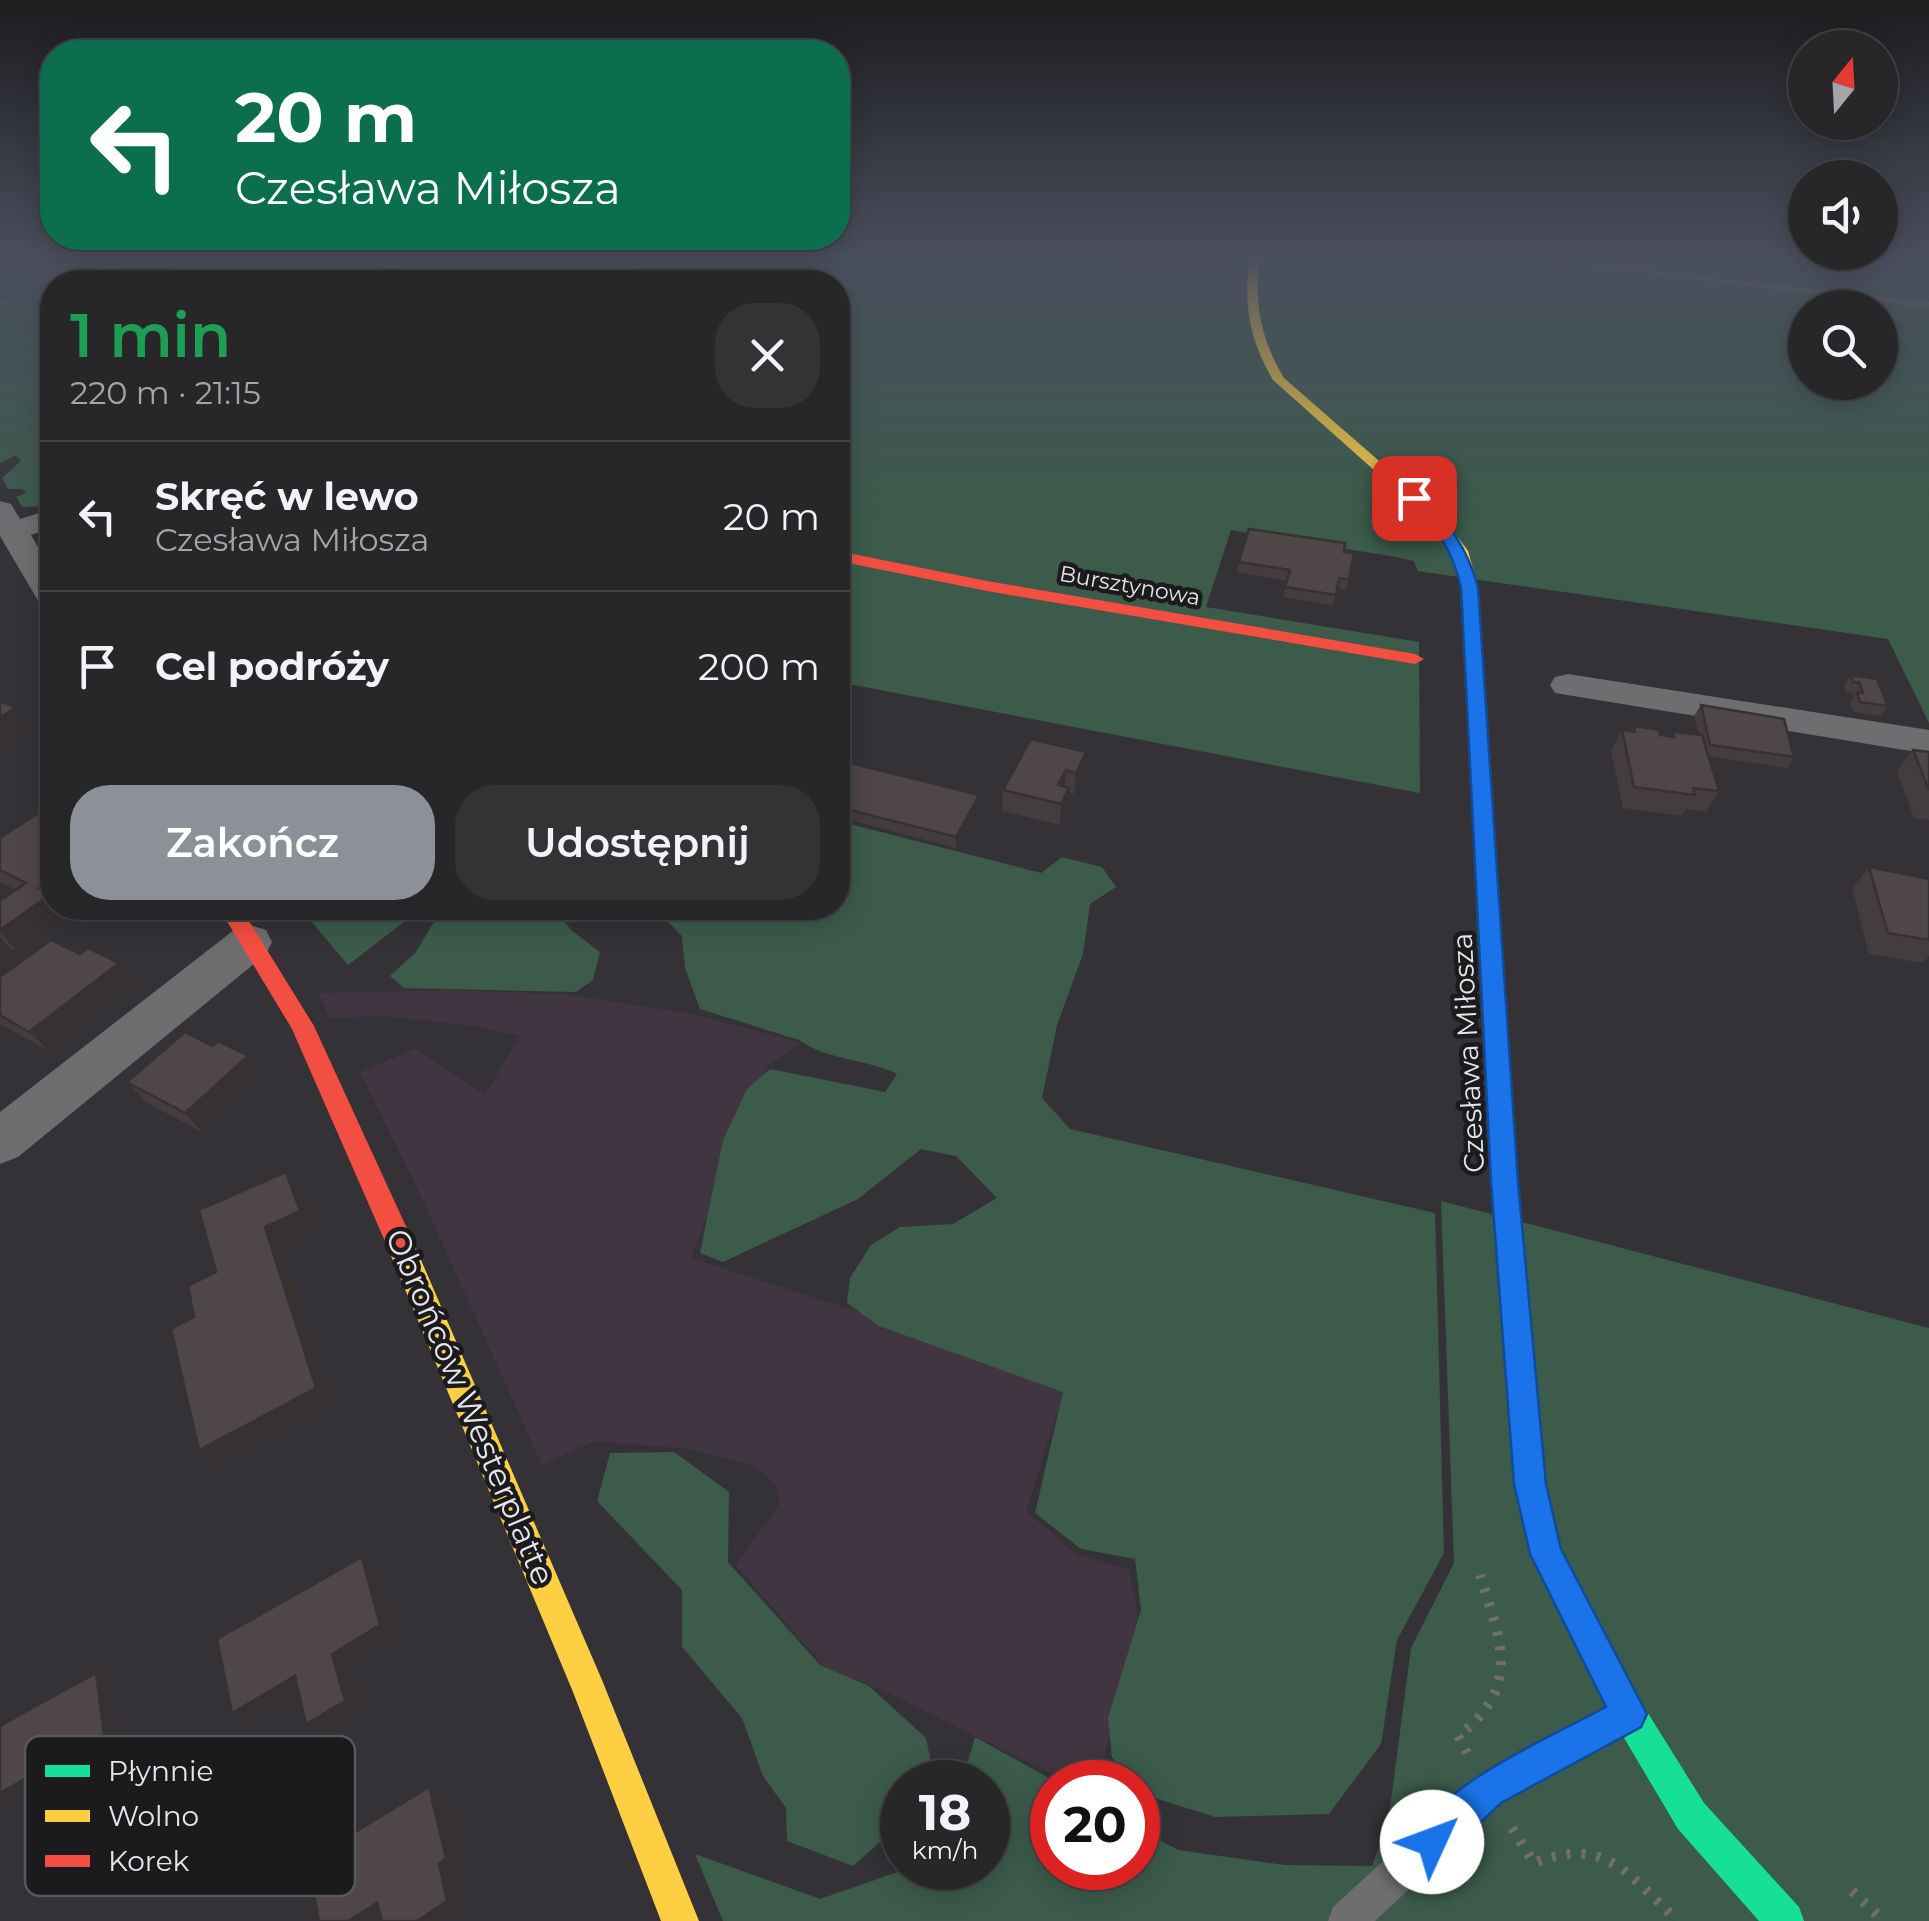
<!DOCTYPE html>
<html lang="pl">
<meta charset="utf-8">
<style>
body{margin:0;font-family:Montserrat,sans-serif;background:#333235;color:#f1f3f6;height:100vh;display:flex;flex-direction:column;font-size:38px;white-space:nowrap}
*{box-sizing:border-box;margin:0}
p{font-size:32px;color:#a4a5a8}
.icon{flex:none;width:55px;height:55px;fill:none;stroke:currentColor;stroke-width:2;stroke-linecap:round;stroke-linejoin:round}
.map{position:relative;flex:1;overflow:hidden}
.panel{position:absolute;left:40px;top:270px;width:810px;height:650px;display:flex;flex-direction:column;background:#272629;border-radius:40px;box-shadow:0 5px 25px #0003,0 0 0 2px #434346}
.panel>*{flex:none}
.banner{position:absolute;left:40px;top:40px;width:810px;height:210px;border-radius:40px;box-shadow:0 5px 25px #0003,0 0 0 2px #434346;background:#0b6e4f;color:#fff;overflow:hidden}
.needle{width:65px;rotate:18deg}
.fabs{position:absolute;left:1788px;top:30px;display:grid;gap:20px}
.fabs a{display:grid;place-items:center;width:110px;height:110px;border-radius:50%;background:#272629;box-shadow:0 5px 25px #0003,0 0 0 2px #434346;font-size:50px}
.speed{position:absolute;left:880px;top:1760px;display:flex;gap:20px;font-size:50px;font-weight:700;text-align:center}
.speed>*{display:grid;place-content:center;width:130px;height:130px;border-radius:50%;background:#272629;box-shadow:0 5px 25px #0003,0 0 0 2px #434346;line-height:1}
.speed small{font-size:25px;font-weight:400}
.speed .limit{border:15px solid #d22;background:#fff;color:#111}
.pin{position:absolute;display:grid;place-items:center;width:85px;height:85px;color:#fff;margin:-42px;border-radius:20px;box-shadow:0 5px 15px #0006}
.me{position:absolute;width:110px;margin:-55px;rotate:47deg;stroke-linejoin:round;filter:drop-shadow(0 0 8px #0008)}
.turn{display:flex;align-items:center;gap:35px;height:210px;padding:0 30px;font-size:45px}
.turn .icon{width:130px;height:130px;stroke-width:2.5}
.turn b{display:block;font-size:70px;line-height:85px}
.round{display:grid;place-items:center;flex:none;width:105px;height:105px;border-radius:40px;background:#333235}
.headline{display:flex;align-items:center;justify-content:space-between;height:170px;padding:0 30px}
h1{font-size:60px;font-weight:600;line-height:75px;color:#1e9e55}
.primary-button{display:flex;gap:20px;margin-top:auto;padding:20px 30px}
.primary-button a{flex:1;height:115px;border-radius:40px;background:#8c9099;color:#fff;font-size:40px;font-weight:600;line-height:115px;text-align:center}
.primary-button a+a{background:#333235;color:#f1f3f6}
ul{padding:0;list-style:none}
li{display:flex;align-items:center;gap:30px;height:150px;padding:0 30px;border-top:2px solid #434346}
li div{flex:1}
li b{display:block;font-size:38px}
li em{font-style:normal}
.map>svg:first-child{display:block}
</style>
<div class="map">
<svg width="1929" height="1921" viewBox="0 0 1929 1921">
<rect width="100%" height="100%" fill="#343237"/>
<path fill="#413542" d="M448 990 562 994 689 1013 802 1043 768 1065 691 1258 1068 1379 1026 1511 1075 1554 1129 1569 1140 1627 1097 1782H1069L884 1691 825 1667 736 1566 779 1504 778 1487 754 1465 688 1449 594 1441 542 1465 422 1198 360 1072 415 1049 485 1095 520 1036 472 1026 385 1016 330 1018 318 993Z"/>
<g fill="#3c5b4b" fill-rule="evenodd">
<path d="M95 254H137L0 297V269Z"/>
<path d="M148 254H167L177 282H56Z"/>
<path d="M648 254H1045L1221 277 1227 254H1929V723L1888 639 1418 571 1414 561 1396 557 1231 530 1206 607 1419 642 1420 793 838 682V579L846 570 838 567V282H617ZM1805 308H1880V382H1805Z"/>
<path d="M52 284V506L22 507 16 497 26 493 23 489H8L2 478 21 461 16 455 0 463V301Z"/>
<path d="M838 821 1041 873 1062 857 1102 867 1116 887 1090 904 1083 954 1057 1025 1042 1098 1070 1129 1435 1213 1444 1553 1397 1640 1381 1744 1329 1814 1215 1817 1142 1794 1138 1782H1132L1112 1757 1108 1718 1141 1610 1135 1559 1081 1549 1035 1513 1063 1392 879 1326 847 1303 850 1278 871 1245 900 1227 953 1224 997 1198 956 1156 921 1149 858 1199 723 1262 700 1253 723 1140 747 1089 770 1069 885 1092 897 1074C867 1059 826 1060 799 1040L700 1009 685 968 682 936 665 919 642 908H838Z"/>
<path d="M300 908H422L348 965Z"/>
<path d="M424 908H554L571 930 600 952 593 980 576 992 404 988 390 976 416 952 435 920Z"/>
<path d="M1441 1201 1929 1328V1921H723L695 1854 820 1899 909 1868H988V1782H962L975 1737 1056 1782H1052V1868H1138V1828L1178 1850 1285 1865 1372 1866 1388 1823 1411 1648 1454 1563Z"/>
<path d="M674 1452 729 1492 728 1562 820 1665 869 1686 926 1738 935 1782H902V1822L853 1866 787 1841 786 1808 763 1776 742 1718 682 1647V1590L597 1501 610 1453Z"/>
</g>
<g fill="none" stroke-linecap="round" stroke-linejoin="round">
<path stroke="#706e72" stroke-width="4" stroke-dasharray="1 4" stroke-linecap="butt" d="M0 299 143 254"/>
<g stroke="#706e72" stroke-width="10" stroke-dasharray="4 11" stroke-linecap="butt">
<path d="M1467 1753 1458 1736C1522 1687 1501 1642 1480 1575"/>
<path d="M1512 1828 1534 1863C1607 1835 1628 1875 1678 1921"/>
<path d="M1852 1891 1884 1921"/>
</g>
<g fill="#6e6d70" fill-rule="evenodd">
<path d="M1481 254H1510L1929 302V308Z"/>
<path d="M1621 1700 1633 1706 1639 1718 1633 1730 1501 1803 1375 1921H1328L1333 1907 1475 1777Z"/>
</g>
<g fill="#6e6d70" fill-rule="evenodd">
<path d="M371 254H391L412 282H390Z"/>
<path d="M0 501 11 504 20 519 52 509V528L31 535 52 571V607L40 604 0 536Z"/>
<path d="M1568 674 1929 730V754L1555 693 1550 685 1555 677Z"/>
<path d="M250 925 266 930 272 942 266 954 18 1157 0 1164V1112L234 930Z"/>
</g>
<path fill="#16e098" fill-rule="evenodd" d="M1536 1496 1547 1501 1561 1549 1641 1702 1704 1803 1799 1907 1804 1921H1759L1678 1829 1617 1726 1530 1554 1520 1512 1525 1501Z"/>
<g fill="#ffcf43" fill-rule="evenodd">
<path d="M1251 254H1261C1253 300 1260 338 1284 378L1441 515 1468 551 1478 587 1504 990 1501 996H1485L1482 990 1462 587 1452 551 1431 521 1273 380C1249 339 1242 301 1251 254Z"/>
<path d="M401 1234 411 1237 415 1246 602 1680 699 1921H661L573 1692 387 1246 391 1237Z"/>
</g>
<g fill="#f24e42" fill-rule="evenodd">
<path d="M838 551 987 581 1415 654 1424 659 1415 664 987 591 838 561Z"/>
<path d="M219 908H241L314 1026 415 1246 411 1255 401 1258 391 1255 292 1029Z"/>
<path d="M1493 981 1501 984 1504 990 1517 1182 1546 1484 1552 1512 1547 1523 1536 1528 1525 1523 1514 1484 1491 1182 1482 990 1485 984Z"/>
</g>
</g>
<g fill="#443d3d">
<path d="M433 254 575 255 581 280 566 282H450L449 276 444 277 437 265Z"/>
<path d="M1344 552 1349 580 1346 590 1337 588 1333 605 1283 597 1287 581 1237 572 1239 562Z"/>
<path d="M1851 675 1888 706 1881 716 1853 712 1850 703 1853 697 1852 693 1846 692 1844 685Z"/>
<path d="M1701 705 1794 757 1787 768 1708 756 1719 791 1706 812 1686 809 1682 816 1623 808 1611 751 1622 730 1631 732 1634 726 1660 735 1670 736 1673 732 1699 735 1694 716Z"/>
<path d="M1913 750 1929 752V820L1914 818 1897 771Z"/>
<path d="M1086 752 1084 773 1074 794 1069 792 1067 809 1060 825 1002 811 1003 790Z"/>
<path d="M838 760 979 805 956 848 838 817Z"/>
<path d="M0 838 52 908 68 914 18 952 10 948 0 955V901L16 890 0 882Z"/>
<path d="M1869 867 1929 879V956L1923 963 1869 954 1852 888Z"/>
<path d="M80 954 119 963 136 984 49 1051 0 1024V977Z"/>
<path d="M212 1046 248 1056 264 1076 203 1133 146 1102 127 1082Z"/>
</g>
<g fill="#373232">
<path d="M26 254H85L31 263Z"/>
<path d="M317 254 323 271 257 282H241L235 268Z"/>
<path d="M481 254 472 266 477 282H454L450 270 444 262 449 276 444 277 439 260Z"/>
<path d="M575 255 581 280 566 282H485L484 276 549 260Z"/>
<path d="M349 277 351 282H314Z"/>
<path d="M16 708 31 729 17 737 19 739 0 751V717Z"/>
<path d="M1086 752 1084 773 1074 794 1076 773Z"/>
<path d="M1066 770 1064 791 1057 806 1058 785Z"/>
<path d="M1069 788 1067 809 1060 825 1061 804Z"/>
<path d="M979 795V805L956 848V837Z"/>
<path d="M52 877V908H63L68 914 18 952 0 933V930L38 888Z"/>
<path d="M0 937 10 948 0 955Z"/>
<path d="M119 963 136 984 49 1051 29 1032Z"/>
<path d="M248 1056 264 1076 203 1133 185 1113Z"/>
<path d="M286 1172 302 1190 316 1229 282 1245 333 1403 220 1464 199 1450 265 1227Z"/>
<path d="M362 1557 379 1569 398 1635 352 1663 364 1710 327 1732 306 1724 332 1654Z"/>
<path d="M96 1673 110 1677 118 1738 0 1805V1793Z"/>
<path d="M295 1676 315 1685 255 1721 232 1713Z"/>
<path d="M429 1787 446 1793 463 1862 456 1868 464 1904 438 1921H417L439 1864Z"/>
<path d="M377 1903 397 1905 372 1921H348Z"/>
</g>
<g fill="#4f4747" stroke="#373232" stroke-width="2.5">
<path d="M247 254H317L235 268 231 260 249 257Z"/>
<path d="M435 254H481L439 260Z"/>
<path d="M489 254H574L575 255 549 260 552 264 533 270 484 276 472 266 450 270 444 262Z"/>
<path d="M340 265 349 277 314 282H296L291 274Z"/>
<path d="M199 277 201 282H177V281Z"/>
<path d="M1249 529 1345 543 1344 552 1354 553 1349 580 1339 578 1336 595 1285 587 1290 570 1239 562Z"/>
<path d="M1851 675 1877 679 1888 706 1860 702 1857 692 1863 693 1859 682H1853Z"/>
<path d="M0 701 16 708 0 717Z"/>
<path d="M1701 705 1784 719 1794 757 1710 745Z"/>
<path d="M1634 726 1659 730 1660 735 1674 737 1673 732 1702 735 1719 791 1693 788 1695 795 1634 787 1622 730 1635 732Z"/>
<path d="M1031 739 1086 752 1076 773 1066 770 1058 785 1069 788 1061 804 1003 790Z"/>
<path d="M1913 750 1929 752V790Z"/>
<path d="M838 760 979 795 956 837 838 807Z"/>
<path d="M43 810 52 814V877L38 888 51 894 0 930V901L26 883 0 870V838Z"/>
<path d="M1869 867 1929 879V940L1888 933Z"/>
<path d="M51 940 80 954 88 948 119 963 29 1032 0 1015V977Z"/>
<path d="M185 1032 212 1046 218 1041 248 1056 185 1113 127 1082Z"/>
<path d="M286 1172 300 1211 265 1227 316 1388 199 1450 171 1329 194 1317 188 1286 216 1272 199 1210Z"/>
<path d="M362 1557 380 1625 332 1654 345 1701 306 1724 295 1676 232 1713 217 1639Z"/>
<path d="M96 1673 104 1734 0 1793V1726Z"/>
<path d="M429 1787 446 1858 439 1864 447 1901 417 1921H382L377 1903 348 1921H319L308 1861Z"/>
</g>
<linearGradient id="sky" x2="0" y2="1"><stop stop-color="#1d1c1e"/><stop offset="0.49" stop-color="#4a4f5e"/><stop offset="1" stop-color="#4a4f5e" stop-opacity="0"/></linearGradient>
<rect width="1929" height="523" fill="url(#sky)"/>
<path fill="#1a73e8" stroke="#114b97" stroke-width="2.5" d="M1409 495H1419C1450 523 1467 548 1478 587L1518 1182 1546 1484 1561 1549 1647 1714 1641 1727 1501 1803 1445 1856 1432 1861 1419 1856 1413 1842C1437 1785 1552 1736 1606 1707L1530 1554 1514 1484 1491 1182 1461 587C1452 550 1438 528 1409 502Z"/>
<g text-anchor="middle" stroke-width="9" stroke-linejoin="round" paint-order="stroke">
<g font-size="22" fill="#e6e5e9" stroke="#1b1a1d">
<text transform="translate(1130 585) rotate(10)" y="8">Bursztynowa</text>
</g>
<g font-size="28" fill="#e6e5e9" stroke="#1b1a1d">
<text transform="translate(1468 1053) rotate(-93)" y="10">Czesława Miłosza</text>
</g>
<g font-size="32" fill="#e6e5e9" stroke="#1b1a1d">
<text transform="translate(470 1407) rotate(67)" y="11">Obrońców Westerplatte</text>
</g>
</g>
<rect x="25" y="1736" width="330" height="160" rx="15" fill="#1b1a1d" stroke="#58575a" stroke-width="2.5"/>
<rect x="45" y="1765" width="45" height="12" fill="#16e098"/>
<rect x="45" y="1810" width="45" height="12" fill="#ffcf43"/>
<rect x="45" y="1855" width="45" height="12" fill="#f24e42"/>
<g font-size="28" fill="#e6e5e9">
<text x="108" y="1781">Płynnie</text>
<text x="108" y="1826">Wolno</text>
<text x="108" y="1871">Korek</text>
</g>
</svg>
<div class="fabs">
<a><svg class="needle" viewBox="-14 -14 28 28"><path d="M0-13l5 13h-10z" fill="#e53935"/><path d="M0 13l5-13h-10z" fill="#a4a5a8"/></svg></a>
<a><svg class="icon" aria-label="sound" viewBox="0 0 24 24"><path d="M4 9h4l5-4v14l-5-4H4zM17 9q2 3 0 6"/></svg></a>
<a><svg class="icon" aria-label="search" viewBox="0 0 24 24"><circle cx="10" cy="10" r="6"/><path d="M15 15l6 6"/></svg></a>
</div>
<div class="speed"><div>18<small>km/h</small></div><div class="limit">20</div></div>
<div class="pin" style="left:1414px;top:498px;background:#d93025"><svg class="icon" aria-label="arrive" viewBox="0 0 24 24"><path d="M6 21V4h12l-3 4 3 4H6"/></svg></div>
<svg class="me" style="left:1432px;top:1842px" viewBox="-20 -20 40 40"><circle r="19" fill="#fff"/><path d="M0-13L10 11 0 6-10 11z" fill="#1a73e8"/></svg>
<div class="banner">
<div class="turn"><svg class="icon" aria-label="left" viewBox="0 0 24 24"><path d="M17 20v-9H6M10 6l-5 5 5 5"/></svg><div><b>20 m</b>Czesława Miłosza</div></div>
</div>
<section class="panel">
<div class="headline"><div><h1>1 min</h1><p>220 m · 21:15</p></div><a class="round"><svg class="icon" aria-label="close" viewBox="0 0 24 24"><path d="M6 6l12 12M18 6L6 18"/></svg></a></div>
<ul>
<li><svg class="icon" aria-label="left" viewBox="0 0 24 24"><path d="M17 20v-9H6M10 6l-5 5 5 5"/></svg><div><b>Skręć w lewo</b><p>Czesława Miłosza</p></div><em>20 m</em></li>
<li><svg class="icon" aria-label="arrive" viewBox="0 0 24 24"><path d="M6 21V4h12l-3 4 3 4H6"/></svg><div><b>Cel podróży</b></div><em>200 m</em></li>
</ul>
<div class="primary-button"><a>Zakończ</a><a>Udostępnij</a></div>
</section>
</div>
